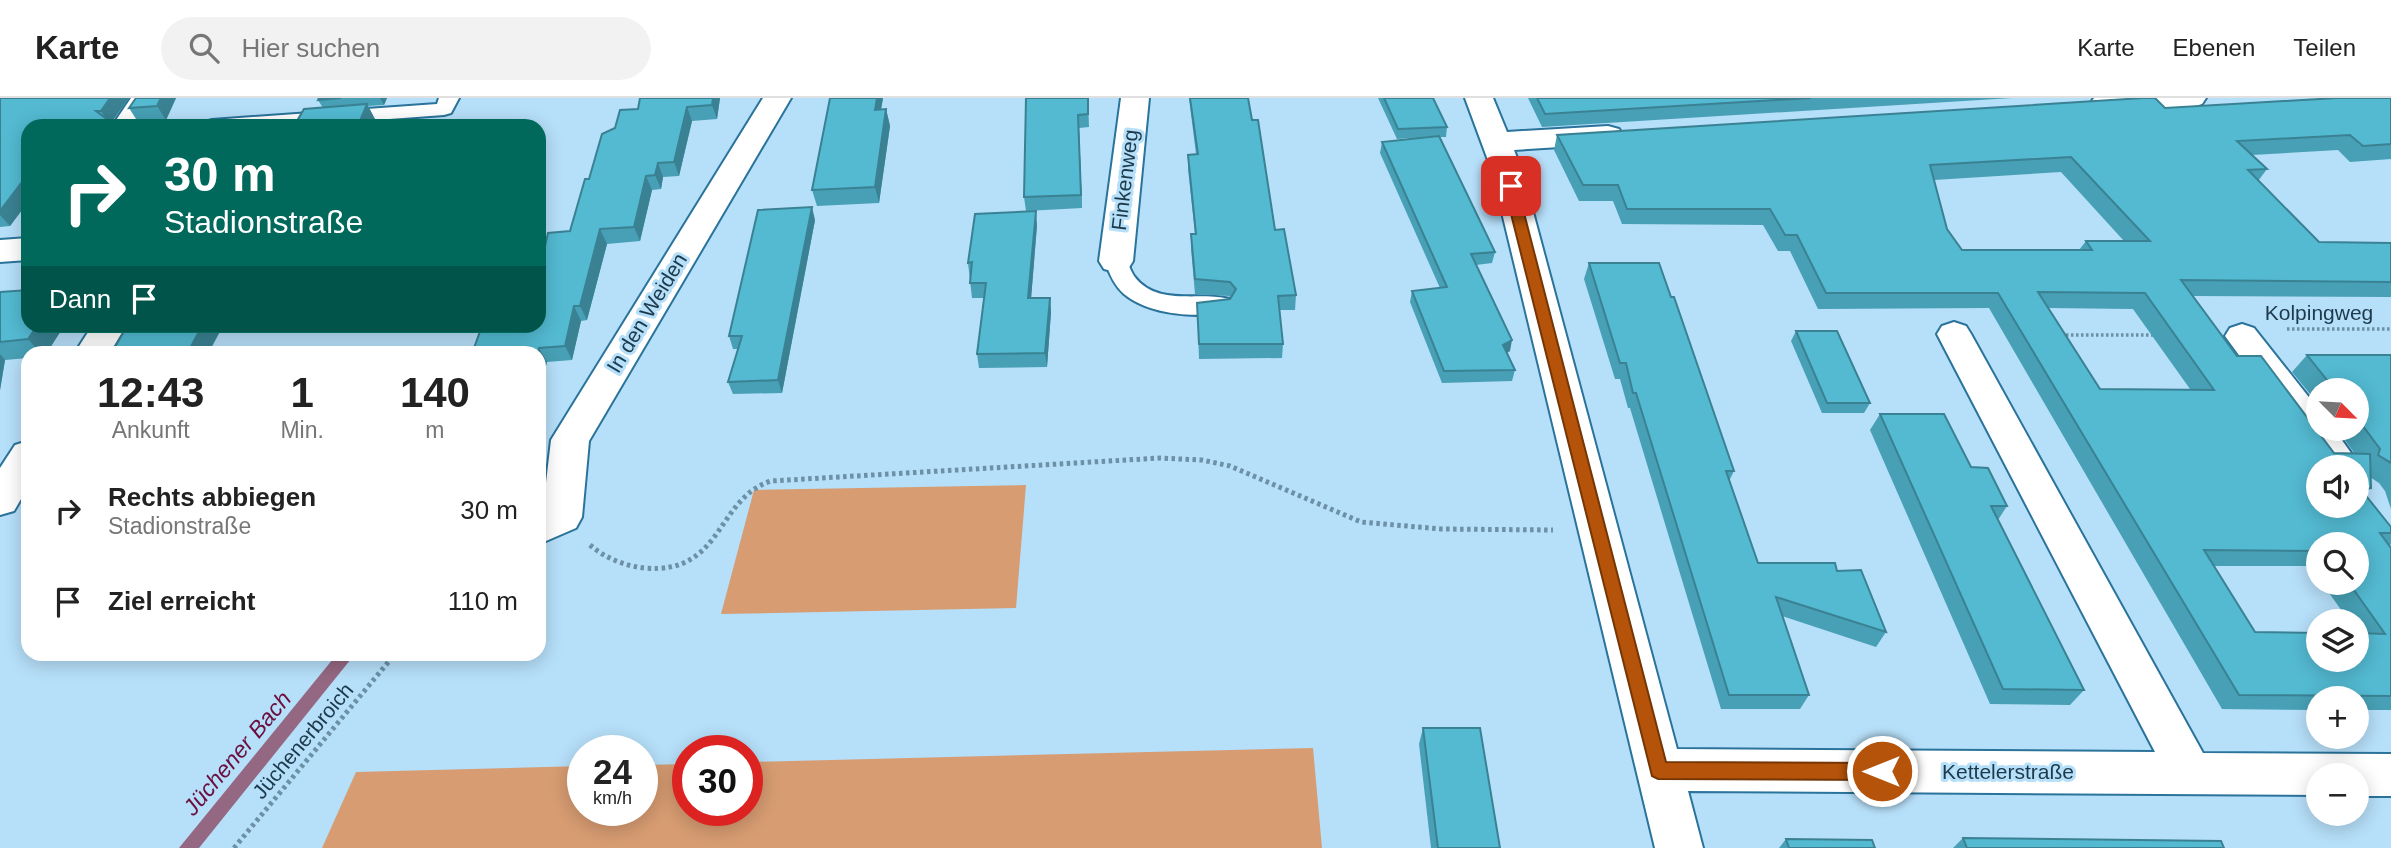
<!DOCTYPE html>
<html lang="de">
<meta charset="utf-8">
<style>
body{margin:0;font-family:Helvetica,sans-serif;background:#f2f2f2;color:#222;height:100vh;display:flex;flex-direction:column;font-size:26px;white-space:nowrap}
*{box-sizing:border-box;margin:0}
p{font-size:23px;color:#767676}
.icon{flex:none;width:38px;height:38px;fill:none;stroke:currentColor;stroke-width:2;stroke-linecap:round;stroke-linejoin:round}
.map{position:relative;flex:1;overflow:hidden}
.sheet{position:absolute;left:21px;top:248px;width:525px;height:315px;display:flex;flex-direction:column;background:#fff;border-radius:21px;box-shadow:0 4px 18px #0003}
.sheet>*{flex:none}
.banner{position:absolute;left:21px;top:21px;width:525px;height:214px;border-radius:21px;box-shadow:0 4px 18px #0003;background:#00695c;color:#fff;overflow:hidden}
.needle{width:46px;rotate:114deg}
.fabs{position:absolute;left:2306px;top:280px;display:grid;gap:14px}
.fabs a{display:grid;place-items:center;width:63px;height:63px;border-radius:50%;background:#fff;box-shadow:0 4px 18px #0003;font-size:35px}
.speed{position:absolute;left:567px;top:637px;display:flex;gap:14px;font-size:35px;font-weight:700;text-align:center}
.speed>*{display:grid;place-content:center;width:91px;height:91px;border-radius:50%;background:#fff;box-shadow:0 4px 18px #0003;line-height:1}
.speed small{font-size:18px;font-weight:400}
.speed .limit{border:10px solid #d22;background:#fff;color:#111}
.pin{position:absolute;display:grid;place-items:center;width:60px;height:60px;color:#fff;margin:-30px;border-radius:14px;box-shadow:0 4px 10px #0006}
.me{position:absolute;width:77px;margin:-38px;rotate:270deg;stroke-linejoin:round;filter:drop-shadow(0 0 5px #0008)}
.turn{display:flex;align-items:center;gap:24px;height:147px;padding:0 28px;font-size:32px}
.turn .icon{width:91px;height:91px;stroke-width:2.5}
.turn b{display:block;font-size:49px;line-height:60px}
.then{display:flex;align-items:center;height:66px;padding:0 28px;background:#0003;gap:14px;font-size:26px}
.eta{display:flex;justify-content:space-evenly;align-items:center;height:119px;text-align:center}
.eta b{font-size:42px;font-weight:800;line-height:49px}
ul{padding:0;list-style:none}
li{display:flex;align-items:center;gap:21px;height:91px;padding:0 28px}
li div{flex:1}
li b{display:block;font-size:26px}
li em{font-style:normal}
header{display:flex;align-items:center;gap:42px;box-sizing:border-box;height:98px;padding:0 35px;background:#fff;border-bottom:2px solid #e0e0e0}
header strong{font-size:33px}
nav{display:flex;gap:38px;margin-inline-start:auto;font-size:24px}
.search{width:490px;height:63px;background:#f2f2f2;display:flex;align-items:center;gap:18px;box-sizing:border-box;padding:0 24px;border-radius:38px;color:#767676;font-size:26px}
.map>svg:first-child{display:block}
</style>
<header>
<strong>Karte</strong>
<div class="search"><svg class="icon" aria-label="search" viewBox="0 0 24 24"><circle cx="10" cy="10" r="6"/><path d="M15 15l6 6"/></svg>Hier suchen</div>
<nav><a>Karte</a><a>Ebenen</a><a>Teilen</a></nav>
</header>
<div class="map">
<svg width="2391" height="750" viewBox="0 0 2391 750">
<rect width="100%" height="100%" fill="#b6dff9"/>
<g fill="#d79c72">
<path d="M1026 387 1016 510 721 516 754 392Z"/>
<path d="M1313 650 1322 750H322L356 674 583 668V712H642V667L688 666V712H747V664Z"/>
</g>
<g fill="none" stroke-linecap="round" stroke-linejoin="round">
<path fill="#946882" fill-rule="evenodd" d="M337 556H355L199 750H179Z"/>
<g stroke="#2a739a" stroke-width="4">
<g id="lane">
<path d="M131 0H151L132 28H112Z"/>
<path d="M439 0H459L451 15 444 17 294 28H202L205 24 212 22 437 6Z"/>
<path d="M1116 156 1124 158C1128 164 1130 172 1134 178 1157 209 1198 193 1229 201L1233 207 1229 213C1199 221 1149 217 1124 196 1114 187 1109 175 1105 163L1108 158Z"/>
</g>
</g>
<g stroke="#2a739a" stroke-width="4">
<g id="street">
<path d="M763 0H791L589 343 582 419 576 430 539 446V412L543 410 551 342Z"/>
<path d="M1121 0H1149L1133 163 1128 171 1116 174 1104 171 1099 163Z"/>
<path d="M1465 0H1493L1507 34 1608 28 1619 31 1623 37 1619 43 1608 46 1514 52 1522 73 1677 651 2155 654 1937 236 1942 228 1954 224 1966 228 1971 236 2203 655 2391 656V698H2357V677H2319V697L1688 693 1703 750H1655L1492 73Z"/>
<path d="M2094 0H2206L2202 6 2192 9 2104 15 2094 12 2090 6Z"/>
<path d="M28 140V162L0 164V142Z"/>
<path d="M2242 226 2254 230 2319 312V331H2334L2361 369 2357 376V369H2321L2225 238 2230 230Z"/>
<path d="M92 228H126L109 256H74Z"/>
<path d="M28 343V389L14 413 0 417V370L15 347Z"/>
</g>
</g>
<g stroke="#6c90a5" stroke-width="3.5" stroke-dasharray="2.5 2.5" stroke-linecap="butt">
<path d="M2287 231H2391"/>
<path d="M2061 237H2157"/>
</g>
<g stroke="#6c90a5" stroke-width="5" stroke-dasharray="3.5 3.5" stroke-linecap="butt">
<path d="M590 447C605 460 625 468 644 470 724 477 715 401 771 383L1160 360 1202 362 1230 368 1361 424 1441 431 1553 432"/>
<path d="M234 750 395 556"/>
</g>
<use href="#lane" fill="#fff" fill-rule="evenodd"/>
<use href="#street" fill="#fff" fill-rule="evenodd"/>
</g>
<g fill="#47a0b5" fill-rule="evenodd">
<path d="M0 0H129L111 25 28 28V104L10 128 0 129Z"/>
<path d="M136 0H176L166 22 138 24 129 10Z"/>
<path d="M319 0H387L384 7 368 8 377 25 323 10 318 2Z"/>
<path d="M720 0 717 21 692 23 679 78 663 79 661 91 652 92 640 143 607 146 587 222 581 223 572 262 547 264 539 294V256L474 250 545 148 570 133 589 81 615 30 638 11Z"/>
<path d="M830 0H883L881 12 886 11 890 28 879 105 817 108 812 92Z"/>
<path d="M1088 0 1089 29 1079 30 1082 110 1026 113 1024 99Z"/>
<path d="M1189 0H1248L1275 132 1296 197 1295 212H1279L1283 246 1282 260 1199 261 1197 205 1230 201 1231 200 1229 198 1195 196 1191 150V136H1195L1188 71V57L1196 56Z"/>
<path d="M1378 0H1433L1447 29 1446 39H1440L1495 154 1492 165 1476 167 1510 253 1507 255 1515 272 1512 283 1442 285 1410 204 1412 193 1440 190 1380 55 1382 44 1413 40 1397 41Z"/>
<path d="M1528 0H2012L1542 29Z"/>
<path d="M2391 0V61L2350 64 2338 52 2252 57 2267 71 2258 83 2319 144 2391 145V199L2193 198 2237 258 2334 355 2355 356 2337 331H2357V292H2319V307L2292 274 2307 257H2391V411L2385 393 2379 385 2370 379 2371 390 2364 396 2391 429V446L2389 448 2391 450V612H2357V600H2319V612L2222 611 1989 210 1818 211 1790 153H1778L1763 127 1622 126 1613 103H1579L1554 52 1557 37ZM2061 74 2124 143H2086L2079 152H1962L1947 131 1934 82ZM2048 210 2133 211 2190 291H2100ZM2319 446 2357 485H2322L2349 523H2357V562L2255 534 2213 468H2310L2319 481Z"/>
<path d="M815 122 782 295 733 296 728 284 738 251H733L729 238Z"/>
<path d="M1037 127 1031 200H1050L1051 214 1047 269 979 270 977 256 984 200H972L968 165Z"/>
<path d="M1589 165 1734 373 1729 383 1758 465 1837 473 1886 534 1876 549 1782 518 1809 597 1800 611H1721L1630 310H1628L1620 281H1615L1584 181Z"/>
<path d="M0 194 28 228H64L46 256H28V260L5 262 0 292Z"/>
<path d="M1796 233 1870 305 1864 315H1822L1791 243Z"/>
<path d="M1880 316 1971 369 2007 408 1998 422 2084 592 2070 607 1990 606 1870 332Z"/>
<path d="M1423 630 1500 750H1431L1419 646Z"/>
<path d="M1963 740 2224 750H1953Z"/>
<path d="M1786 741 1875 750H1779Z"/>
</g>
<g fill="#3a8293">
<path d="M110 0H129L110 26 101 13Z"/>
<path d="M161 0H176L166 22 157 8Z"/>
<path d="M380 0H387L384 7Z"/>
<path d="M713 0H720L717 21 712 7Z"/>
<path d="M877 0H883L878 28 875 12Z"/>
<path d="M367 6 377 25 376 28H358Z"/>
<path d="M687 9 692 23 679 78 674 64Z"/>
<path d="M886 11 890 28 879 105 875 89Z"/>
<path d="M1078 17 1079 30 1082 110 1081 97Z"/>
<path d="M658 65 663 79 661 91 655 77Z"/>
<path d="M28 76V104L10 128 0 117V113Z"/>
<path d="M646 78 652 92 640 143 634 129Z"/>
<path d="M812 109 815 122 782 295 778 282Z"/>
<path d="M1036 113 1037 127 1030 214 1028 200Z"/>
<path d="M600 131 607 146 587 222 580 208Z"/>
<path d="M1050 200 1051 214 1047 269 1045 255Z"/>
<path d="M574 208 581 223 572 262 565 248Z"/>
<path d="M37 228H64L46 256H41L28 241Z"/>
<path d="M202 228H223L208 256H187Z"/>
<path d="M1512 242 1510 253 1500 258 1503 247Z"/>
<path d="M539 250 547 264 539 294V256H538Z"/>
<path d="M0 256 5 262 0 292Z"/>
</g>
<g fill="#53bad2" stroke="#3a8293" stroke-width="2" fill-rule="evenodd">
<path d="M0 0H110L101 13H96L116 28H28V76L0 113Z"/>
<path d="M136 0H161L157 8 129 10Z"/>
<path d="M319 0H341L318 2Z"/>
<path d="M640 0H713L712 7 687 9 674 64 658 65 655 77 646 78 634 129 600 131 580 208H574L565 248 539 250 538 256H438V254L474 250 482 228H539V148H545L548 135 570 133 585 81H589L602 36 615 30 620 12 638 11Z"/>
<path d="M830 0H877L875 12 886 11 875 89 812 92Z"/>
<path d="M1026 0H1088V16L1078 17 1081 97 1024 99Z"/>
<path d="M1190 0H1248L1252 22H1258L1275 132 1284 131 1296 197 1278 198 1283 246H1199L1197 205 1230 201 1236 191 1230 184 1195 181 1191 136H1196L1188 57 1198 56Z"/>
<path d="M1384 0H1433L1447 29 1398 31Z"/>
<path d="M1537 0H1811L1545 16Z"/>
<path d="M2143 0H2155L2165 10 2337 0H2391V46L2363 48 2350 37 2237 43 2267 71 2248 72 2319 144 2391 145V184L2181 182 2237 258H2261L2334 355 2370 356 2371 390 2363 391V394L2391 429V435H2380L2391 450V598L2239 597 1998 195H1826L1797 137H1785L1770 111H1627L1618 87H1583L1557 37ZM2071 59 2150 143H2086L2092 152H1962L1947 131 1930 67ZM2038 194 2145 195 2214 292 2100 291ZM2319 369H2357V408H2319ZM2319 446H2357V485H2349L2385 536 2357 535V562H2319V535L2255 534 2204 452 2319 453Z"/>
<path d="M367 6 358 28H294L304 11Z"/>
<path d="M1439 38 1495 154 1471 156 1512 242 1503 247 1515 272 1444 273 1412 193 1447 189 1382 44Z"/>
<path d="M812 109 778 282 728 284 742 238H729L758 112Z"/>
<path d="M1036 113 1028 200H1050L1045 255 977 256 986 185H970L972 164 968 165 975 116Z"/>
<path d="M1589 165H1659L1671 199H1674L1734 373H1726L1758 465H1835L1837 473 1861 472 1886 534 1776 499 1809 597H1729L1636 295H1633L1626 265H1620Z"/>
<path d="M28 192V228H37L28 241 0 244V194Z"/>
<path d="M127 228H202L187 256H111Z"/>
<path d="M1796 233H1837L1870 305H1827Z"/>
<path d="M2307 257H2391V365L2378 357 2380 351 2357 320V292H2335Z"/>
<path d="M1880 316H1944L1971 369 1988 370 2007 408H1991L2084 592 2003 591Z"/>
<path d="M1423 630H1480L1500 750H1438Z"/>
<path d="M1963 740 2221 743 2224 750H1967Z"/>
<path d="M1786 741 1872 742 1875 750H1789Z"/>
</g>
<path fill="#b45309" stroke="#753606" stroke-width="2" d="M1511 84 1517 88 1666 664 1882 665 1889 667 1892 673 1889 680 1882 682 1658 681 1652 678 1504 88Z"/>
<g text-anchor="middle" stroke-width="6" stroke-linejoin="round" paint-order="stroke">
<g font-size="21" fill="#1c3a4b" stroke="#b6dff9">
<text transform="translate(1125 82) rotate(-83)" y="7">Finkenweg</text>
<text transform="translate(647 215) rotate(-59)" y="7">In den Weiden</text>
<text x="2319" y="222">Kolpingweg</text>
<text transform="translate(303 643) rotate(-50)" y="7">Jüchenerbroich</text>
<text x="2008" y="681">Kettelerstraße</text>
</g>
<g font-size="23" font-style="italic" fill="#6b0f3e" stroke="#b6dff9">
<text transform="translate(237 655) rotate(-50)" y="8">Jüchener Bach</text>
</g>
</g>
</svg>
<div class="fabs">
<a><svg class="needle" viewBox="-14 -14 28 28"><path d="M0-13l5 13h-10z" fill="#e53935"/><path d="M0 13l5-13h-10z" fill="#767676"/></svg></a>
<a><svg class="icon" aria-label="sound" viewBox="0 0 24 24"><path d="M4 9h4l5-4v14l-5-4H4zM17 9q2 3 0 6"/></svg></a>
<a><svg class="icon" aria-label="search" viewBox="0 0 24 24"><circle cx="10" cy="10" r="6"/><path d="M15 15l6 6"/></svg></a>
<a><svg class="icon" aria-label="layers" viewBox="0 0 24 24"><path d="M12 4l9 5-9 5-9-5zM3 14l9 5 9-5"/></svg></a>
<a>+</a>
<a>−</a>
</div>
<div class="speed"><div>24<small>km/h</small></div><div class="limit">30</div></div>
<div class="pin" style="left:1511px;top:88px;background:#d93025"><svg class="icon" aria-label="arrive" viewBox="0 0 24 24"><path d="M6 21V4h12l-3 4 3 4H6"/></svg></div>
<svg class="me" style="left:1882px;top:673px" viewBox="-20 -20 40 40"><circle r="17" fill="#b45309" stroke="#fff" stroke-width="3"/><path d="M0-11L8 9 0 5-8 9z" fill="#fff"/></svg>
<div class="banner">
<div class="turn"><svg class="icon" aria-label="right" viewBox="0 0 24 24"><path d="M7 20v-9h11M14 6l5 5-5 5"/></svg><div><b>30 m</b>Stadionstraße</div></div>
<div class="then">Dann<svg class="icon" aria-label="arrive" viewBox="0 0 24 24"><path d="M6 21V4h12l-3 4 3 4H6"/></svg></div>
</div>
<section class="sheet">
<div class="eta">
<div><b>12:43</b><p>Ankunft</p></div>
<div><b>1</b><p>Min.</p></div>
<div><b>140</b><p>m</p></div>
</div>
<ul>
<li><svg class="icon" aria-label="right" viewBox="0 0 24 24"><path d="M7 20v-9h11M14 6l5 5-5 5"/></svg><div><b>Rechts abbiegen</b><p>Stadionstraße</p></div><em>30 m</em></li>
<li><svg class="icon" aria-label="arrive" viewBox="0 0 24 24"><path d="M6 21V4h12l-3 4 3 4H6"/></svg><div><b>Ziel erreicht</b></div><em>110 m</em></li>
</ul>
</section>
</div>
